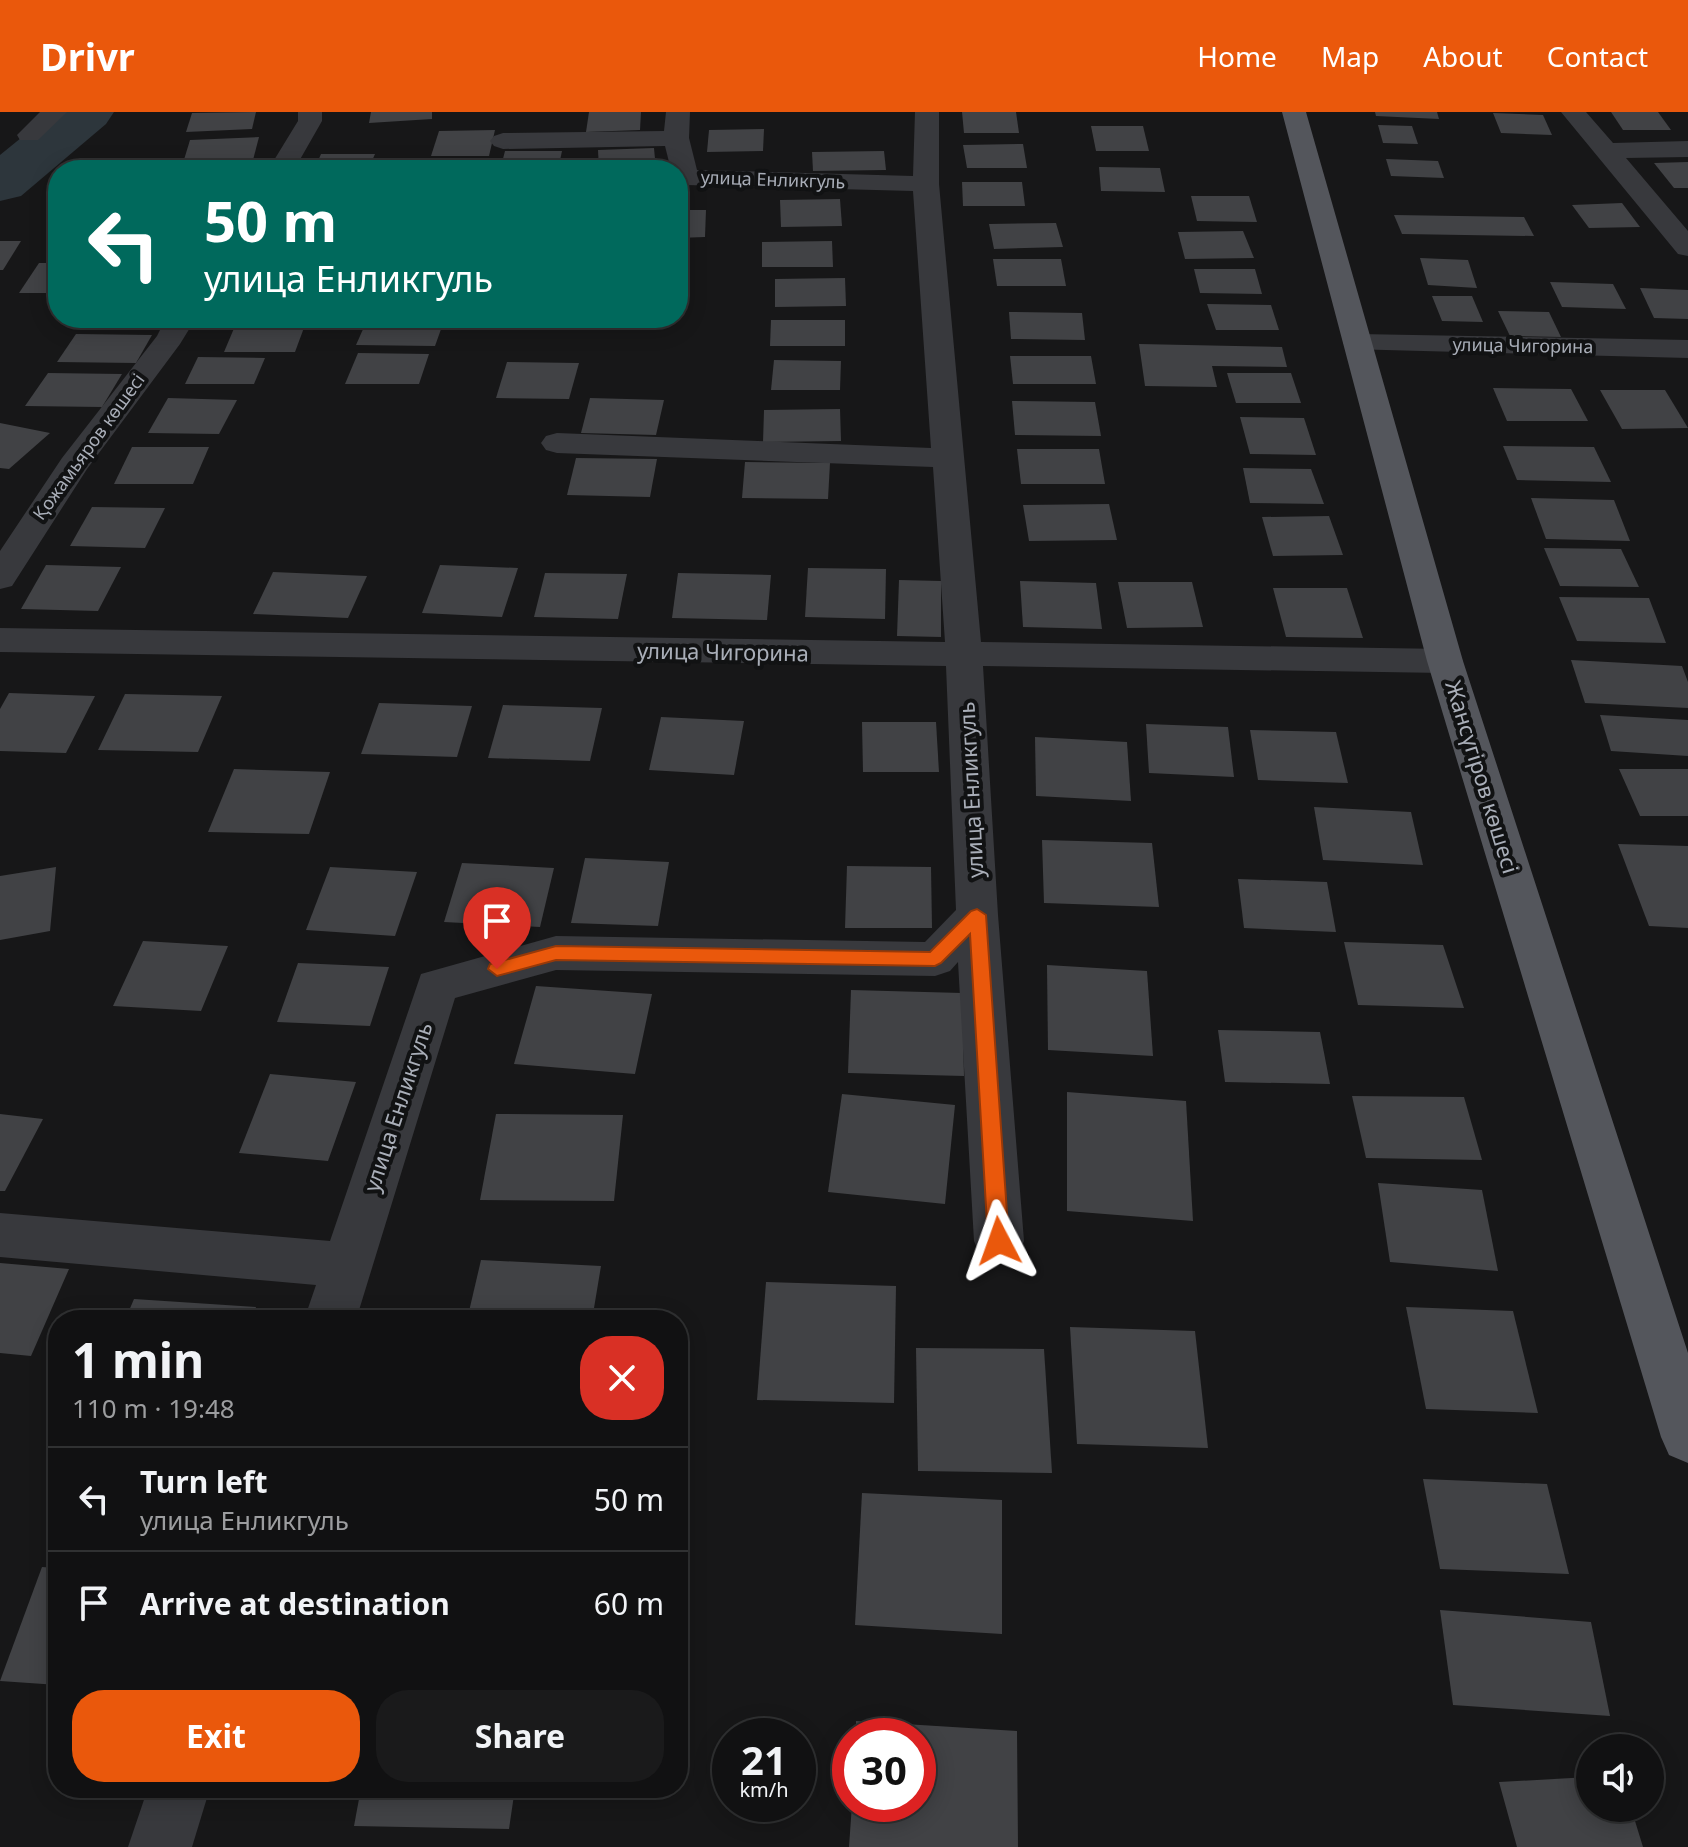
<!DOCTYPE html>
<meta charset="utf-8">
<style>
body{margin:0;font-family:"Noto Sans",sans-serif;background:#1a1a1b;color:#f1f3f6;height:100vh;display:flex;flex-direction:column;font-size:30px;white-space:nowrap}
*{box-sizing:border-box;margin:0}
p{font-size:26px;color:#9c9d9f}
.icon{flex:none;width:44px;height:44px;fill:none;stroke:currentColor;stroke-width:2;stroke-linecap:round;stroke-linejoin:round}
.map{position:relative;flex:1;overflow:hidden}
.panel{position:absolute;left:48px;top:1198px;width:640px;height:488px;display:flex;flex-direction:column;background:#111112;border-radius:32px;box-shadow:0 4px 20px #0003,0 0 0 2px #303132}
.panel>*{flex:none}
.top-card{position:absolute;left:48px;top:48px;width:640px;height:168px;border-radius:32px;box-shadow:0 4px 20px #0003,0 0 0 2px #303132;background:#00695c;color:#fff;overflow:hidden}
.buttons{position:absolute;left:1576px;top:1622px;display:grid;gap:16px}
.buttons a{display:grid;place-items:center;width:88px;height:88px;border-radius:50%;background:#111112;box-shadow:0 4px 20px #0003,0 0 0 2px #303132;font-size:40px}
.speed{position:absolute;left:712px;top:1606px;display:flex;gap:16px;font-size:40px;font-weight:700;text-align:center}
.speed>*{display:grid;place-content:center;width:104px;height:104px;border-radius:50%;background:#111112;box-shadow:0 4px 20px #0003,0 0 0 2px #303132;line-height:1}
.speed small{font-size:20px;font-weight:400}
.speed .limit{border:12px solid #d22;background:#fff;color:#111}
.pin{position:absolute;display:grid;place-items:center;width:68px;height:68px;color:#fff;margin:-82px -34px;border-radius:50% 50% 50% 0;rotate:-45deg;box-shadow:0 0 8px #0007}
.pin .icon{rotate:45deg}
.me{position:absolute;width:88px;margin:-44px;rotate:356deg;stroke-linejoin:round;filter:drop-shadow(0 0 6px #0008)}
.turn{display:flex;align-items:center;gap:28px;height:168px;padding:0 24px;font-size:36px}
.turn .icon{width:104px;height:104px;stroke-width:2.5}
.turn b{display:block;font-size:56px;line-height:68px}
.round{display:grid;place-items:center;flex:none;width:84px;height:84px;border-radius:32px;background:#1a1a1b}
.head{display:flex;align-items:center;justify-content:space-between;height:136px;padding:0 24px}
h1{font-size:48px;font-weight:700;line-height:60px}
.button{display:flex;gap:16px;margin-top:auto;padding:16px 24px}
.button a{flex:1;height:92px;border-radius:32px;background:#ea580c;color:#fff;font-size:32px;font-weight:700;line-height:92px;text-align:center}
.button a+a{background:#1a1a1b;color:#f1f3f6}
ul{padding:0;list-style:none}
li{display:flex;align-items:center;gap:24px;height:104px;padding:0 24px;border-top:2px solid #303132}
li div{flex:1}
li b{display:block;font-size:30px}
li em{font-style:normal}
header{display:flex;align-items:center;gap:48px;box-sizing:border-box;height:112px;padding:0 40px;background:#ea580c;color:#fff}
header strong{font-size:38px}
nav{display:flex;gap:44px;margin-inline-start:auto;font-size:28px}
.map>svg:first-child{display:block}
</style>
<header>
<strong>Drivr</strong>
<nav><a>Home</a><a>Map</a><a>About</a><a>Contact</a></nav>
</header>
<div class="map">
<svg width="1688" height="1735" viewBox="0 0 1688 1735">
<rect width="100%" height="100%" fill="#171718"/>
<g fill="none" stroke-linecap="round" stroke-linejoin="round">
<path fill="#2d363c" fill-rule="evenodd" d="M53 0H114L106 12 21 84 0 89V43Z"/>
</g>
<g fill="#414245">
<path d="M256 0 252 17 186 20 192 1Z"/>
<path d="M371 0H432V7L369 11Z"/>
<path d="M589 0H641L640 18 586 20Z"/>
<path d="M962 0H1016L1019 21H964Z"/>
<path d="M1375 0H1437L1439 7 1376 4Z"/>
<path d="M1611 0H1658L1671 18H1623Z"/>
<path d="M1493 1 1543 3 1552 23 1501 21Z"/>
<path d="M1378 13 1412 14 1418 32 1383 31Z"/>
<path d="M1091 14H1143L1149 39H1096Z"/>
<path d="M764 17 763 39 707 40 709 18Z"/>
<path d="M495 18 489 44H431L439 19Z"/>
<path d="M259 25 253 48 183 51 190 28Z"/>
<path d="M1023 32 1027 56H967L963 33Z"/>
<path d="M654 36 656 58H599L598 38Z"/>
<path d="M505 39H562L558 58H500Z"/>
<path d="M884 39 886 58 813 59 812 40Z"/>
<path d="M321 42H375L368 58H314Z"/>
<path d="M1386 47 1438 49 1444 66 1391 64Z"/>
<path d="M1688 50V76H1674L1654 51Z"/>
<path d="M1099 55 1160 56 1165 80 1101 79Z"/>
<path d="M962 70H1022L1025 94H963Z"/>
<path d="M1191 84H1249L1257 110 1197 109Z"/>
<path d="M840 87 842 114 781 115 780 88Z"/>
<path d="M1622 91 1640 115 1589 116 1572 93Z"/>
<path d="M678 98H706L705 125 678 126Z"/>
<path d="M1394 103 1524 105 1534 124 1402 122Z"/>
<path d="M1056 111 1063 135 994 137 989 112Z"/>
<path d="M1243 119 1254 146 1185 147 1178 120Z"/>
<path d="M0 129H21L3 158H0Z"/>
<path d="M832 129 833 155H762V130Z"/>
<path d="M1420 146 1468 148 1477 176 1428 173Z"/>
<path d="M993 147H1061L1066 174H997Z"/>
<path d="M39 151H58V181H19Z"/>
<path d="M1194 157H1255L1262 182 1200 181Z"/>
<path d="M845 166 846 194 775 195V167Z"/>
<path d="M1550 170 1613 172 1626 197 1562 195Z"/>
<path d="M1640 176 1688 178V207L1654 206Z"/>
<path d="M1432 184H1472L1483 210 1442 209Z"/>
<path d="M1207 192 1271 193 1279 218H1216Z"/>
<path d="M1498 199 1549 200 1561 225 1510 224Z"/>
<path d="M1009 200 1082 201 1085 228 1011 227Z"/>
<path d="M92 206H165L163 211H89Z"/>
<path d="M368 206H445L435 234 356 233Z"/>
<path d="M771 208H845V234H770Z"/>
<path d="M305 213 295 240H224L235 214Z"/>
<path d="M76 222 152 223 136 251 57 250Z"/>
<path d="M1139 232 1282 235 1287 255 1212 254 1217 275 1145 274Z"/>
<path d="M358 241 429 242 419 272H345Z"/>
<path d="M1010 244H1091L1096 272H1013Z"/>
<path d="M198 245 265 246 254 272H185Z"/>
<path d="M774 248 841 249 840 278H771Z"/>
<path d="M507 250 579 251 569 287 496 286Z"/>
<path d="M48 261 122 262 102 295 25 294Z"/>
<path d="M1227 261H1291L1301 291H1236Z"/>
<path d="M1493 276 1571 277 1588 309H1507Z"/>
<path d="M1600 278H1665L1688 316 1622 317Z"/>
<path d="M168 286 237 288 219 322 148 321Z"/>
<path d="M590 286 664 288 656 323 581 321Z"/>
<path d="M1012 289 1095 290 1101 324 1015 323Z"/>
<path d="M840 297 841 329 763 330 764 298Z"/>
<path d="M1240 305 1304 306 1316 343 1250 342Z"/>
<path d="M0 311 50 321 9 357 0 356Z"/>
<path d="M1503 334 1594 335 1611 370 1517 368Z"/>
<path d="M132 335H209L193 372H114Z"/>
<path d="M1017 337H1099L1105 372H1021Z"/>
<path d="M576 346 657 347 650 385 567 383Z"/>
<path d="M745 350 830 351 828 387 742 386Z"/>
<path d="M1243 356 1311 357 1324 392 1250 391Z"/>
<path d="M1531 386 1614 388 1630 429 1546 427Z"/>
<path d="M1109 392 1117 428 1029 429 1023 393Z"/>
<path d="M92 395 165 396 145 436 70 434Z"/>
<path d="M1329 404 1343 443 1273 444 1262 405Z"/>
<path d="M1544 436 1621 437 1639 475 1560 474Z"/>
<path d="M46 453 121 455 98 499 21 497Z"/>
<path d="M440 453 518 456 502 505 422 501Z"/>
<path d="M808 456 886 457 885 507 805 505Z"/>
<path d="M273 460 367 464 348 506 253 502Z"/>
<path d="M545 461 627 462 618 507 534 505Z"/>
<path d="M678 461 771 463 767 508 672 506Z"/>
<path d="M899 468 941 469V525L897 524Z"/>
<path d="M1020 469 1096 471 1102 517 1023 515Z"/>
<path d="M1118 470H1192L1203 515 1127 516Z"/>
<path d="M1273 476H1347L1363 526 1286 525Z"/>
<path d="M1559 485 1649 486 1666 531 1577 529Z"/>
<path d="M1571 548 1682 554 1688 570V596L1585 591Z"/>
<path d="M9 581 95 584 66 641 0 639V597Z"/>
<path d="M125 582 222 584 198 640 98 638Z"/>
<path d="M379 591 472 594 457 645 361 642Z"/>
<path d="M503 593 602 596 590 649 488 646Z"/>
<path d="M1600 603 1688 608V644L1611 639Z"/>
<path d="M661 605 744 609 734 663 649 658Z"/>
<path d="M862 610H936L939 660H863Z"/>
<path d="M1146 612 1228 615 1234 665 1149 661Z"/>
<path d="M1250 618 1336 620 1348 671 1258 668Z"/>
<path d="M1035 625 1127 630 1131 689 1036 684Z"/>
<path d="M234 657 330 660 309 722 208 720Z"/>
<path d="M1619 657H1688V704H1640Z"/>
<path d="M1314 695 1411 700 1423 753 1323 748Z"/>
<path d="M1042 728 1152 731 1159 795 1044 791Z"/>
<path d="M1618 732 1688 734V816L1649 814Z"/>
<path d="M585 746 669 750 658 814 571 811Z"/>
<path d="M462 751 554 756 540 815 444 810Z"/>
<path d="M847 754 931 755 932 816H845Z"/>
<path d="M56 755 50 819 0 828V764Z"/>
<path d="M330 755 417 760 395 824 306 818Z"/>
<path d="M1238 767 1327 770 1336 820 1244 816Z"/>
<path d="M143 829 228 834 201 899 113 894Z"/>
<path d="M1344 830 1443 833 1464 896 1358 893Z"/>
<path d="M298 851 389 855 370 914 277 910Z"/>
<path d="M1047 853 1147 859 1153 944 1048 938Z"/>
<path d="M536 874 652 882 635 962 514 952Z"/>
<path d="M851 878 962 881 964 964 848 961Z"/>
<path d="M1218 918 1320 920 1330 972 1225 970Z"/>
<path d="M270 962 356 970 328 1049 239 1041Z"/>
<path d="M1067 980 1186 989 1193 1109 1067 1099Z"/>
<path d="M842 982 955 993 945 1092 828 1080Z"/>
<path d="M1352 984 1464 985 1482 1048 1366 1046Z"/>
<path d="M0 1002 43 1007 5 1079H0Z"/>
<path d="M496 1002 623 1003 614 1089 480 1088Z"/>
<path d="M1378 1071 1482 1078 1498 1159 1390 1150Z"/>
<path d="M481 1148 601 1154 592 1208H467Z"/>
<path d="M0 1151 69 1157 31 1244 0 1241Z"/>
<path d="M766 1170 896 1174 894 1291 757 1288Z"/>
<path d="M134 1187 256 1195 252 1208H125Z"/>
<path d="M1406 1195 1513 1199 1538 1301 1426 1297Z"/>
<path d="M1070 1215 1195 1219 1208 1336 1077 1332Z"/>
<path d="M916 1236 1044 1237 1052 1361 918 1359Z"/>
<path d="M1423 1367 1547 1372 1569 1462 1440 1457Z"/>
<path d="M862 1381 1002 1388V1522L855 1513Z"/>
<path d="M42 1455 58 1456V1573L0 1569Z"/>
<path d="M1440 1498 1591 1510 1610 1604 1453 1593Z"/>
<path d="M856 1609 1017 1619 1018 1735H849L852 1692H918V1624H856Z"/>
<path d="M1590 1665V1696H1631L1643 1735H1517L1499 1670Z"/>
<path d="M361 1676H515L509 1717 354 1714Z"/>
</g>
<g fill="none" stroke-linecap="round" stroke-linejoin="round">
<g fill="#38393d" fill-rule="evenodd">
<path d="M40 0H67L38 28H20L17 23Z"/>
<path d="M298 0H322V9L294 58H268L298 9Z"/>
<path d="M666 0H690L689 26 697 58 913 64 915 0H939V72L981 530 1445 537 1458 541 1463 549 1458 557 1445 561 983 554 998 803 1024 1129 1017 1145 999 1151 981 1145 974 1129 958 850 950 859 935 864 556 858 455 886 356 1208H304L316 1173 0 1145V1101L330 1129 421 862 556 824 925 830 956 798 946 554 0 540V516L945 530 933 355 557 341 546 338 541 331 546 324 557 321 931 336 913 79 686 73 678 71V58H671L665 34 503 37 494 34 490 29 494 24 503 21 664 19Z"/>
<path d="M1561 0H1586L1613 31 1688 29V45L1626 46 1688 119V144L1678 142Z"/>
<path d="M166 206H196L180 232 87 357 12 474 0 477V439L62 346 157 224Z"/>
<path d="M1358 222 1688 228V246L1348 237 1343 231 1348 225Z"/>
<path d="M148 1676H210L192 1735H128Z"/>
</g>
<path fill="#54565c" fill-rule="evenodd" d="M1282 0H1306L1463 549 1688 1241V1351L1669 1343 1661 1325 1427 549Z"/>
</g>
<path fill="#ea580c" stroke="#983908" stroke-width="2" d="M977 797 986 803 1009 1129 1006 1135 999 1138 991 1135 988 1129 970 822 941 851 935 854 556 848 497 864 488 857 490 852 556 834 930 840 971 799Z"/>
<g text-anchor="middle" stroke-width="8" stroke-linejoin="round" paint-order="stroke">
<g font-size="18" fill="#a9aeb8" stroke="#111213">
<text transform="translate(773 68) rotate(2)" y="6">улица Енликгуль</text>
<text transform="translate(1523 234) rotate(1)" y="6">улица Чигорина</text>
<text transform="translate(89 335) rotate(-54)" y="6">Қожамьяров көшесі</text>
</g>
<g font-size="22" fill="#a9aeb8" stroke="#111213">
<text transform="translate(723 540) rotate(1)" y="8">улица Чигорина</text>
<text transform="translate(1482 665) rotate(73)" y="8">Жансүгіров көшесі</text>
<text transform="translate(971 678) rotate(-93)" y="8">улица Енликгуль</text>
<text transform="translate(398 995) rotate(-72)" y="8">улица Енликгуль</text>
</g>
</g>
</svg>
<div class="buttons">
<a><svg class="icon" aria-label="sound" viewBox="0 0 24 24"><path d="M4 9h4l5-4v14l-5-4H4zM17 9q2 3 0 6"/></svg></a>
</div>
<div class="speed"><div>21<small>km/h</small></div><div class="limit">30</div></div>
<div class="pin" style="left:497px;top:857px;background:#d93025"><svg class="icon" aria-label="arrive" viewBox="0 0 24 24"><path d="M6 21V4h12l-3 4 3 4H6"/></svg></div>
<svg class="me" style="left:999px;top:1129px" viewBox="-20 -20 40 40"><path d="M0-17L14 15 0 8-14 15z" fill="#ea580c" stroke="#fff" stroke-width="4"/></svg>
<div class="top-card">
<div class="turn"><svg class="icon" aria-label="left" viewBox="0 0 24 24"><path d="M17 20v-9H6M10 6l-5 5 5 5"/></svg><div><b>50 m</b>улица Енликгуль</div></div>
</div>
<section class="panel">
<div class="head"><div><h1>1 min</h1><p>110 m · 19:48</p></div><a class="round" style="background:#d93025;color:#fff"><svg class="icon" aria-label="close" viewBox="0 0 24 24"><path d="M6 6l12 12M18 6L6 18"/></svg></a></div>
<ul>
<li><svg class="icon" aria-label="left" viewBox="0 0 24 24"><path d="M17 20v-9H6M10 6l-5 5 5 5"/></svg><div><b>Turn left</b><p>улица Енликгуль</p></div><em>50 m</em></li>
<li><svg class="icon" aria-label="arrive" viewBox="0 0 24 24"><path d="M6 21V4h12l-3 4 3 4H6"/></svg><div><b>Arrive at destination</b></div><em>60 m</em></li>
</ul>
<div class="button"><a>Exit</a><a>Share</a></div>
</section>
</div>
